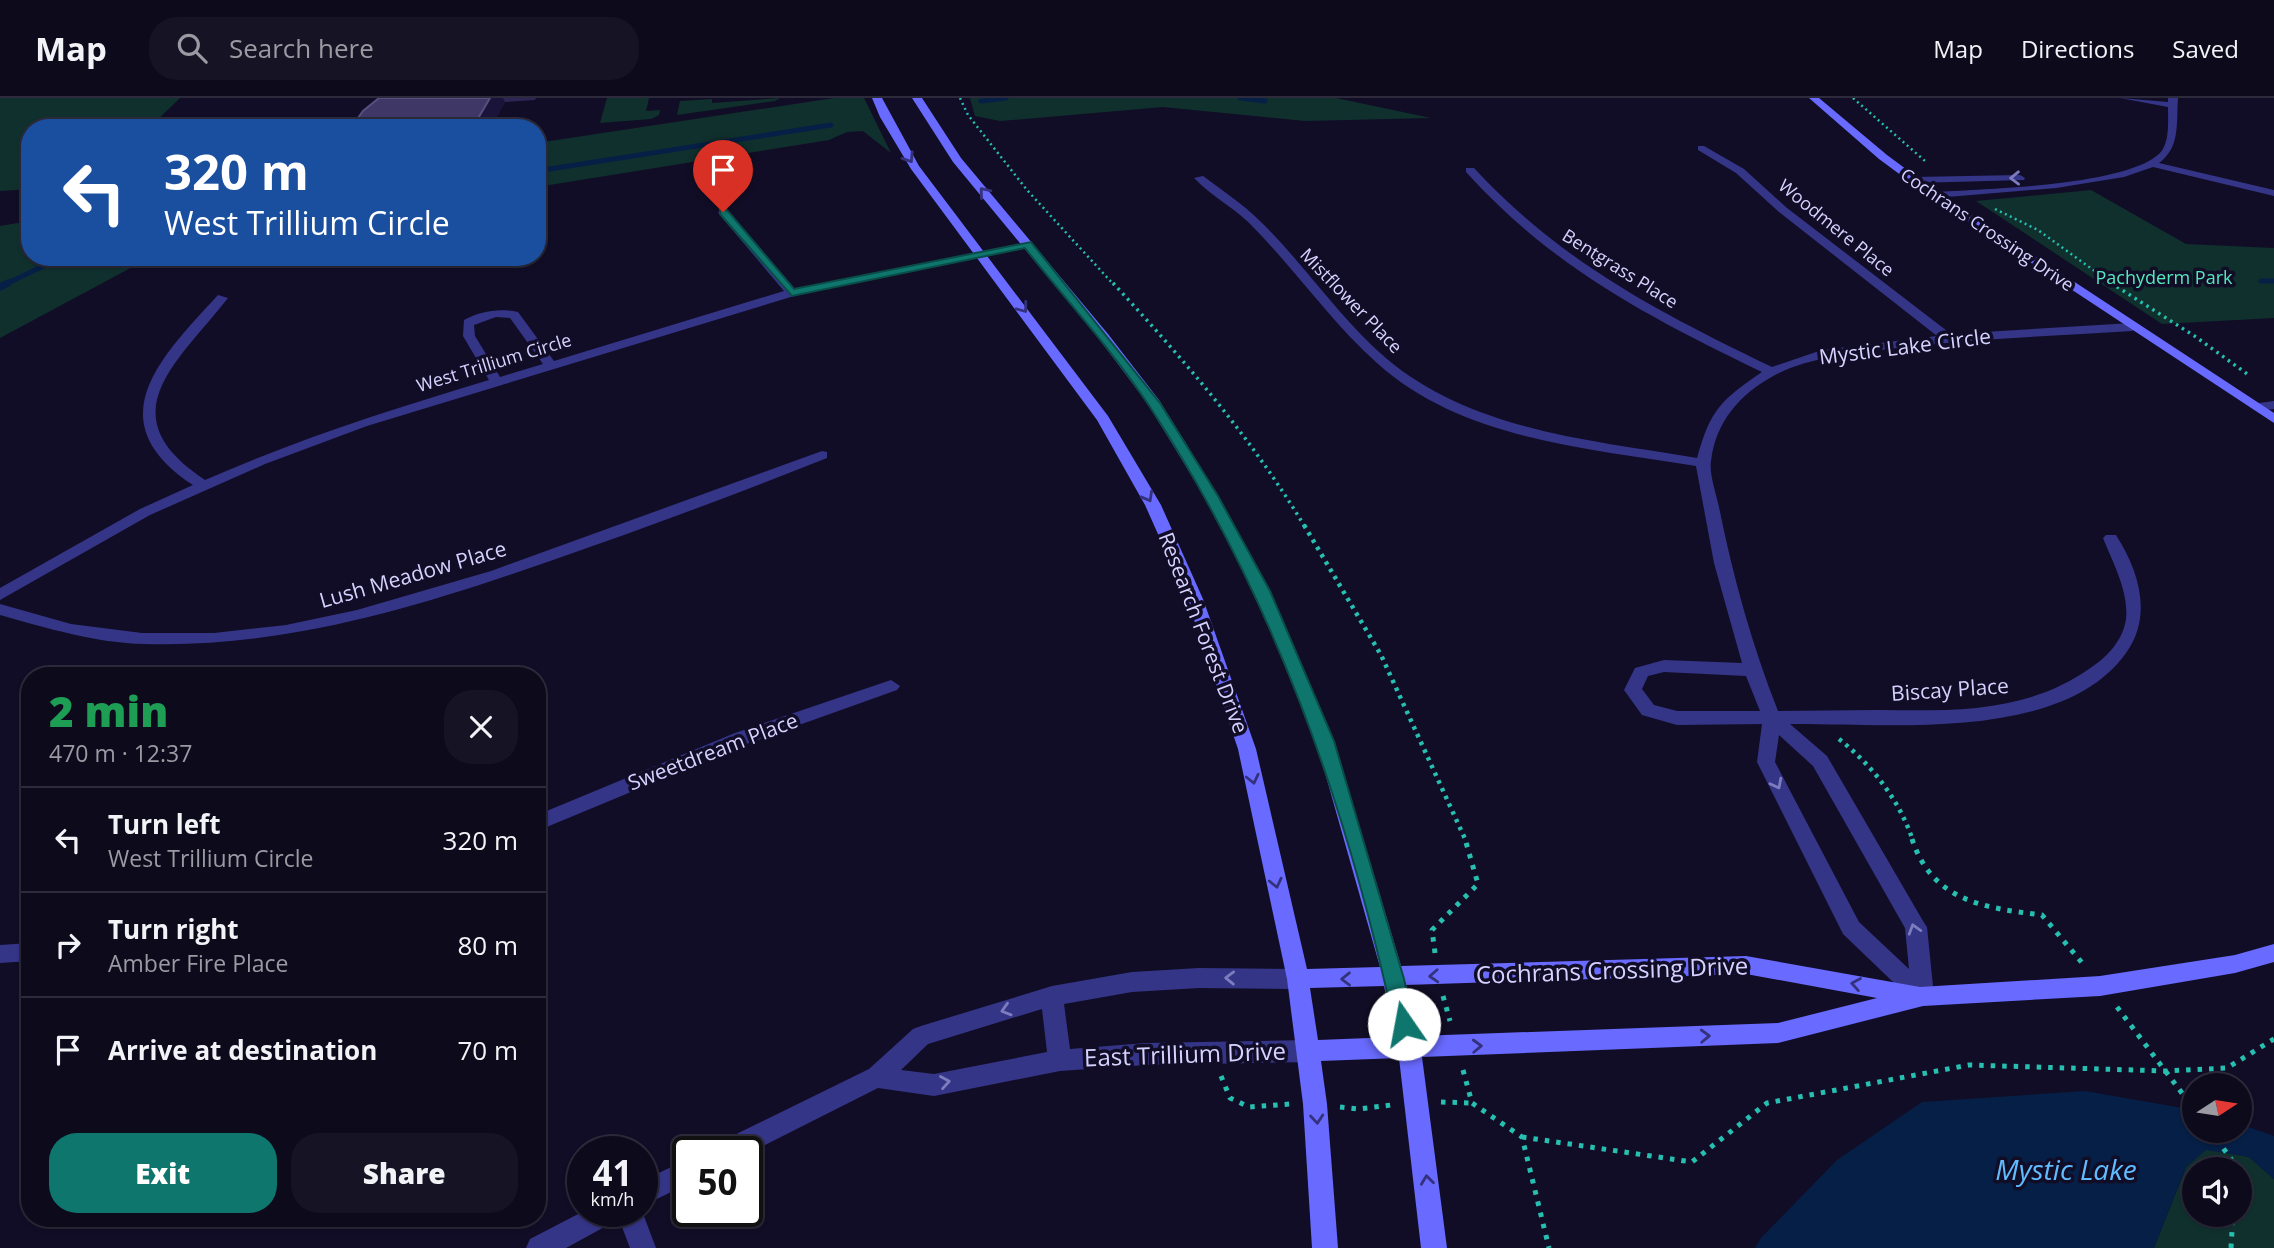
<!DOCTYPE html>
<meta charset="utf-8">
<style>
body{margin:0;font-family:"Open Sans",sans-serif;background:#161325;color:#f1f3f6;height:100vh;display:flex;flex-direction:column;font-size:26px;white-space:nowrap}
*{box-sizing:border-box;margin:0}
p{font-size:23px;color:#9a9aa3}
.icon{flex:none;width:38px;height:38px;fill:none;stroke:currentColor;stroke-width:2;stroke-linecap:round;stroke-linejoin:round}
.map{position:relative;flex:1;overflow:hidden}
.drawer{position:absolute;left:21px;top:569px;width:525px;height:560px;display:flex;flex-direction:column;background:#0d0a1c;border-radius:28px;box-shadow:0 2px 5px #0004,0 0 0 2px #2d2b3b}
.drawer>*{flex:none}
.top-card{position:absolute;left:21px;top:21px;width:525px;height:147px;border-radius:28px;box-shadow:0 2px 5px #0004,0 0 0 2px #2d2b3b;background:#1a4fa0;color:#fff;overflow:hidden}
.needle{width:46px;rotate:78deg}
.fabs{position:absolute;left:2182px;top:975px;display:grid;gap:14px}
.fabs a{display:grid;place-items:center;width:70px;height:70px;border-radius:50%;background:#0d0a1c;box-shadow:0 2px 5px #0004,0 0 0 2px #2d2b3b;font-size:35px}
.speed{position:absolute;left:567px;top:1038px;display:flex;gap:14px;font-size:35px;font-weight:700;text-align:center}
.speed>*{display:grid;place-content:center;width:91px;height:91px;border-radius:50%;background:#0d0a1c;box-shadow:0 2px 5px #0004,0 0 0 2px #2d2b3b;line-height:1}
.speed small{font-size:18px;font-weight:400}
.speed .limit{border:4px solid #111;border-radius:10px;background:#fff;color:#111}
.pin{position:absolute;display:grid;place-items:center;width:60px;height:60px;color:#fff;margin:-72px -30px;border-radius:50% 50% 50% 0;rotate:-45deg;box-shadow:0 0 7px #0007}
.pin .icon{rotate:45deg}
.me{position:absolute;width:77px;margin:-38px;rotate:348deg;stroke-linejoin:round;filter:drop-shadow(0 0 5px #0008)}
.turn{display:flex;align-items:center;gap:24px;height:147px;padding:0 28px;font-size:32px}
.turn .icon{width:91px;height:91px;stroke-width:2.5}
.turn b{display:block;font-size:49px;line-height:60px}
.round{display:grid;place-items:center;flex:none;width:74px;height:74px;border-radius:28px;background:#161325}
.overview{display:flex;align-items:center;justify-content:space-between;height:119px;padding:0 28px}
h1{font-size:42px;font-weight:800;line-height:52px;color:#1e9e55}
.button{display:flex;gap:14px;margin-top:auto;padding:14px 28px}
.button a{flex:1;height:80px;border-radius:28px;background:#0f766e;color:#fff;font-size:28px;font-weight:800;line-height:80px;text-align:center}
.button a+a{background:#161325;color:#f1f3f6}
ul{padding:0;list-style:none}
li{display:flex;align-items:center;gap:21px;height:105px;padding:0 28px;border-top:2px solid #2d2b3b}
li div{flex:1}
li b{display:block;font-size:26px}
li em{font-style:normal}
header{display:flex;align-items:center;gap:42px;box-sizing:border-box;height:98px;padding:0 35px;background:#0d0a1c;border-bottom:2px solid #2d2b3b}
header strong{font-size:33px}
nav{display:flex;gap:38px;margin-inline-start:auto;font-size:24px}
.search{width:490px;height:63px;background:#161325;display:flex;align-items:center;gap:18px;box-sizing:border-box;padding:0 24px;border-radius:28px;color:#9a9aa3;font-size:26px}
.map>svg:first-child{display:block}
</style>
<header>
<strong>Map</strong>
<div class="search"><svg class="icon" aria-label="search" viewBox="0 0 24 24"><circle cx="10" cy="10" r="6"/><path d="M15 15l6 6"/></svg>Search here</div>
<nav><a>Map</a><a>Directions</a><a>Saved</a></nav>
</header>
<div class="map">
<svg width="2274" height="1150" viewBox="0 0 2274 1150">
<rect width="100%" height="100%" fill="#110d26"/>
<g fill="#10302e" fill-rule="evenodd">
<path d="M0 0H180L149 30H30V91L0 93Z"/>
<path d="M607 0H649L646 13 660 12 659 17 651 21 600 25Z"/>
<path d="M780 0 775 3 677 17 680 3 712 1V5Z"/>
<path d="M834 0H864L891 55 863 33 847 34 829 42 537 89V45Z"/>
<path d="M970 0H1336L1431 20 1305 23 1163 9 1000 23 975 18Z"/>
<path d="M2091 92 2186 146 2274 150V220L2162 226 1976 103Z"/>
<path d="M30 123V159H151L0 240V128Z"/>
<path d="M2206 1051 2249 1059 2274 1081V1150H2154L2186 1069ZM2194 1071H2240V1116H2194Z"/>
</g>
<path fill="#061f46" d="M2085 993 2194 1012V1032H2240V1026L2274 1038V1081L2249 1059 2206 1052 2186 1069 2154 1150H1755L1761 1140 1837 1062 1922 1004Z"/>
<g fill="none" stroke-linecap="round" stroke-linejoin="round">
<g stroke="#061f46" stroke-width="5">
<path d="M1240 0 1265 3"/>
<path d="M981 3 1006 0"/>
<path d="M537 73 831 27"/>
<path d="M2261 183H2274"/>
<path d="M4 187 62 159"/>
</g>
<path stroke="#061f46" stroke-width="7" d="M0 189 8 185"/>
<g stroke="#26bfb0" stroke-width="2.5" stroke-dasharray="2 3.5" stroke-linecap="butt">
<path d="M960 0 968 17 1027 92 1114 187"/>
<path d="M1853 0 1925 63"/>
<path d="M1995 111 2038 132 2114 187"/>
</g>
<g stroke="#26bfb0" stroke-width="3.5" stroke-dasharray="2.5 4.5" stroke-linecap="butt">
<path d="M1113 185C1184 262 1251 339 1305 429"/>
<path d="M2111 185 2196 239 2250 278"/>
</g>
<g stroke="#26bfb0" stroke-width="4.5" stroke-dasharray="3.5 5" stroke-linecap="butt">
<path d="M1304 427 1381 557 1466 743"/>
<path d="M1839 641C1872 667 1900 703 1913 743"/>
</g>
<g stroke="#26bfb0" stroke-width="5" stroke-dasharray="4.5 7" stroke-linecap="butt">
<path d="M1912 741C1932 803 1984 810 2042 817L2083 866"/>
<path d="M1435 855 1432 832 1478 786 1465 741"/>
<path d="M1443 898 1450 923"/>
<path d="M2117 909 2194 1011"/>
<path d="M1463 972 1472 1005 1522 1039 1549 1150"/>
<path d="M1221 978 1230 1000 1249 1009 1290 1006"/>
<path d="M1441 1004 1472 1005"/>
<path d="M1340 1009 1359 1011 1391 1007"/>
<path d="M2210 1032 2231 1061 2233 1071"/>
<path d="M1522 1039 1692 1064 1767 1005 1969 967 2166 973 2227 970 2274 941"/>
<path d="M2231 1150 2233 1116"/>
</g>
<g fill="#353588" fill-rule="evenodd">
<path d="M2120 0 2168 4V0H2178C2176 24 2181 49 2159 65L2274 92V98L2153 69 2124 79 2056 90 1935 100 1930 97 1935 94C1985 91 2124 88 2159 56 2170 46 2168 23 2168 9Z"/>
<path d="M1698 48H1704L1744 71 1787 110 1951 236 2132 225 2138 229 2132 233C2051 238 1969 241 1888 251 1850 256 1810 259 1775 277 1740 296 1716 323 1711 363 1709 376 1716 395 1719 409 1733 479 1752 547 1778 613 1812 613 1845 612 1879 612 1953 613 2026 615 2089 571 2106 560 2123 543 2126 521 2129 494 2113 465 2103 440L2106 437H2116C2139 473 2153 518 2126 555 2062 645 1888 625 1790 626L1827 658 1923 823 1927 829 1934 898 1931 905 1923 908 1915 905 1843 836 1757 664 1762 626 1677 627 1642 617 1624 592 1635 570 1664 562 1742 565 1714 465 1696 368C1588 350 1462 342 1377 265 1332 225 1297 174 1255 131 1237 111 1212 99 1194 80L1203 78C1223 93 1243 106 1261 124 1305 167 1340 221 1387 261 1473 333 1591 342 1697 360 1710 312 1721 302 1762 274 1648 219 1552 169 1466 74V70H1474C1561 164 1658 214 1772 269L1822 252 1937 238 1779 114 1736 75 1698 52ZM1664 574 1746 578 1760 613H1677L1654 607 1642 591 1648 578ZM1779 637 1813 668 1905 830 1909 871 1859 824 1775 664Z"/>
<path d="M2020 77 2025 80 2024 82 1914 85 1909 82 1914 79Z"/>
<path d="M723 111 727 112 795 191 1028 144 1034 147 794 198 367 328 265 366 150 417 0 502V490L140 411 193 387C96 323 160 260 218 197L228 200C178 264 106 317 205 382 298 341 393 311 489 282L463 238 464 222C481 213 499 210 518 214L554 263 784 193 719 116 718 114ZM496 219 510 220 543 266 500 279 475 238 474 227Z"/>
<path d="M2274 303V311L2257 313 2250 309 2252 306Z"/>
<path d="M822 353 827 354V360C737 396 645 430 553 462 421 508 287 550 145 546 95 545 47 530 0 517V506L71 526 142 535H214L286 527 357 512 491 473Z"/>
<path d="M891 582 900 588 897 592 749 645 537 733V717L735 635Z"/>
<path d="M30 845V863L0 865V847Z"/>
<path d="M1199 870 1298 871 1306 874 1309 881 1306 888 1298 891 1199 890 1132 894 1064 906 1070 951 1146 945 1310 942 1318 946 1322 953 1318 960 1310 964 1146 967 1060 973 934 998 878 990 747 1056 713 1054 716 1046 869 971 913 931 921 928 1052 888 1132 874ZM1042 911 1047 954 934 976 901 972 928 946Z"/>
<path d="M688 1061V1086L642 1108V1083Z"/>
<path d="M584 1113H642L656 1150H630L619 1121 566 1150H526L530 1141Z"/>
</g>
<g fill="#696aff" fill-rule="evenodd">
<path d="M872 0H882L919 68 1108 318 1161 407 1203 501 1256 651 1307 871 1380 869 1316 643 1254 493 1204 398 1148 306 1100 242 953 64 912 0H922L961 60 1108 236 1159 302 1218 398 1270 493 1334 643 1401 868 1746 858 1920 889 2100 878 2235 857 2274 846V864L2235 875 2100 898 1923 908 1778 945 1422 959 1447 1150H1421L1399 960 1321 963 1327 1006 1338 1150H1312L1303 1006 1287 881 1238 651 1187 501 1145 407 1097 322 911 71 880 19ZM1746 876 1877 900 1778 925 1418 938 1406 887ZM1384 888 1395 939 1318 942 1310 890Z"/>
<path d="M1809 0H1819L1887 57 1933 91 2274 315V325L1925 95 1879 61Z"/>
</g>
</g>
<path fill="#2d2555" d="M379 0H536L535 2 505 4 491 30H351Z"/>
<path fill="#1a143a" d="M490 0H503L505 4 491 30H474Z"/>
<path fill="#3f3867" stroke="#57507f" stroke-width="2" d="M379 0H490L473 29 351 30 363 13Z"/>
<defs><path id="oneway-chevron" d="M-2-3.5L2.5 0L-2 3.5" fill="none" stroke-width="1.6" stroke-linecap="round" stroke-linejoin="round" transform="scale(1.75)"/></defs>
<g stroke="#34327d">
<use href="#oneway-chevron" transform="translate(909 60) rotate(57)"/>
<use href="#oneway-chevron" transform="translate(984 94) rotate(-130)"/>
<use href="#oneway-chevron" transform="translate(1023 210) rotate(53)"/>
<use href="#oneway-chevron" transform="translate(1148 399) rotate(61)"/>
<use href="#oneway-chevron" transform="translate(1253 681) rotate(77)"/>
<use href="#oneway-chevron" transform="translate(1276 785) rotate(77)"/>
<use href="#oneway-chevron" transform="translate(1434 878) rotate(177)"/>
<use href="#oneway-chevron" transform="translate(1346 881) rotate(179)"/>
<use href="#oneway-chevron" transform="translate(1856 886) rotate(-170)"/>
<use href="#oneway-chevron" transform="translate(1705 938) rotate(-2)"/>
<use href="#oneway-chevron" transform="translate(1477 948) rotate(-2)"/>
<use href="#oneway-chevron" transform="translate(1317 1021) rotate(85)"/>
<use href="#oneway-chevron" transform="translate(1427 1082) rotate(-97)"/>
</g>
<g stroke="#7d7cbe">
<use href="#oneway-chevron" transform="translate(2015 80) rotate(179)"/>
<use href="#oneway-chevron" transform="translate(1777 686) rotate(63)"/>
<use href="#oneway-chevron" transform="translate(1914 831) rotate(-107)"/>
<use href="#oneway-chevron" transform="translate(1230 880) rotate(-179)"/>
<use href="#oneway-chevron" transform="translate(1006 912) rotate(163)"/>
<use href="#oneway-chevron" transform="translate(945 984) rotate(-10)"/>
</g>
<path fill="#0f766e" stroke="#0a4d48" stroke-width="2" d="M720 112H727L794 191 1031 144 1160 305 1218 398 1270 493 1334 643 1404 881 1414 926 1411 933 1404 936 1397 933 1394 926C1347 707 1273 497 1150 309 1113 253 1066 202 1025 150L792 198 720 116Z"/>
<g text-anchor="middle" stroke-width="7" stroke-linejoin="round" paint-order="stroke">
<g font-size="18" fill="#d6d2ff" stroke="#110d26">
<text transform="translate(1836 130) rotate(39)" y="6">Woodmere Place</text>
<text transform="translate(1987 132) rotate(34)" y="6">Cochrans Crossing Drive</text>
<text transform="translate(1620 171) rotate(32)" y="6">Bentgrass Place</text>
<text transform="translate(1351 203) rotate(46)" y="6">Mistflower Place</text>
<text transform="translate(494 265) rotate(-17)" y="6">West Trillium Circle</text>
</g>
<g font-size="18" fill="#55e8be" stroke="#110d26">
<text x="2164" y="186">Pachyderm Park</text>
</g>
<g font-size="21" fill="#d6d2ff" stroke="#110d26">
<text transform="translate(1905 249) rotate(-7)" y="7">Mystic Lake Circle</text>
<text transform="translate(413 477) rotate(-16)" y="7">Lush Meadow Place</text>
<text transform="translate(1203 535) rotate(69)" y="7">Research Forest Drive</text>
<text transform="translate(1950 592) rotate(-4)" y="7">Biscay Place</text>
<text transform="translate(713 654) rotate(-21)" y="7">Sweetdream Place</text>
</g>
<g font-size="24" fill="#d6d2ff" stroke="#110d26">
<text transform="translate(1612 873) rotate(-2)" y="8">Cochrans Crossing Drive</text>
<text transform="translate(1185 957) rotate(-2)" y="8">East Trillium Drive</text>
</g>
<g font-size="28" font-style="italic" fill="#60bbff" stroke="#110d26">
<text x="2066" y="1082">Mystic Lake</text>
</g>
</g>
</svg>
<div class="fabs">
<a><svg class="needle" viewBox="-14 -14 28 28"><path d="M0-13l5 13h-10z" fill="#e53935"/><path d="M0 13l5-13h-10z" fill="#9a9aa3"/></svg></a>
<a><svg class="icon" aria-label="sound" viewBox="0 0 24 24"><path d="M4 9h4l5-4v14l-5-4H4zM17 9q2 3 0 6"/></svg></a>
</div>
<div class="speed"><div>41<small>km/h</small></div><div class="limit">50</div></div>
<div class="pin" style="left:723px;top:114px;background:#d93025"><svg class="icon" aria-label="arrive" viewBox="0 0 24 24"><path d="M6 21V4h12l-3 4 3 4H6"/></svg></div>
<svg class="me" style="left:1404px;top:926px" viewBox="-20 -20 40 40"><circle r="19" fill="#fff"/><path d="M0-13L10 11 0 6-10 11z" fill="#0f766e"/></svg>
<div class="top-card">
<div class="turn"><svg class="icon" aria-label="left" viewBox="0 0 24 24"><path d="M17 20v-9H6M10 6l-5 5 5 5"/></svg><div><b>320 m</b>West Trillium Circle</div></div>
</div>
<section class="drawer">
<div class="overview"><div><h1>2 min</h1><p>470 m · 12:37</p></div><a class="round"><svg class="icon" aria-label="close" viewBox="0 0 24 24"><path d="M6 6l12 12M18 6L6 18"/></svg></a></div>
<ul>
<li><svg class="icon" aria-label="left" viewBox="0 0 24 24"><path d="M17 20v-9H6M10 6l-5 5 5 5"/></svg><div><b>Turn left</b><p>West Trillium Circle</p></div><em>320 m</em></li>
<li><svg class="icon" aria-label="right" viewBox="0 0 24 24"><path d="M7 20v-9h11M14 6l5 5-5 5"/></svg><div><b>Turn right</b><p>Amber Fire Place</p></div><em>80 m</em></li>
<li><svg class="icon" aria-label="arrive" viewBox="0 0 24 24"><path d="M6 21V4h12l-3 4 3 4H6"/></svg><div><b>Arrive at destination</b></div><em>70 m</em></li>
</ul>
<div class="button"><a>Exit</a><a>Share</a></div>
</section>
</div>
